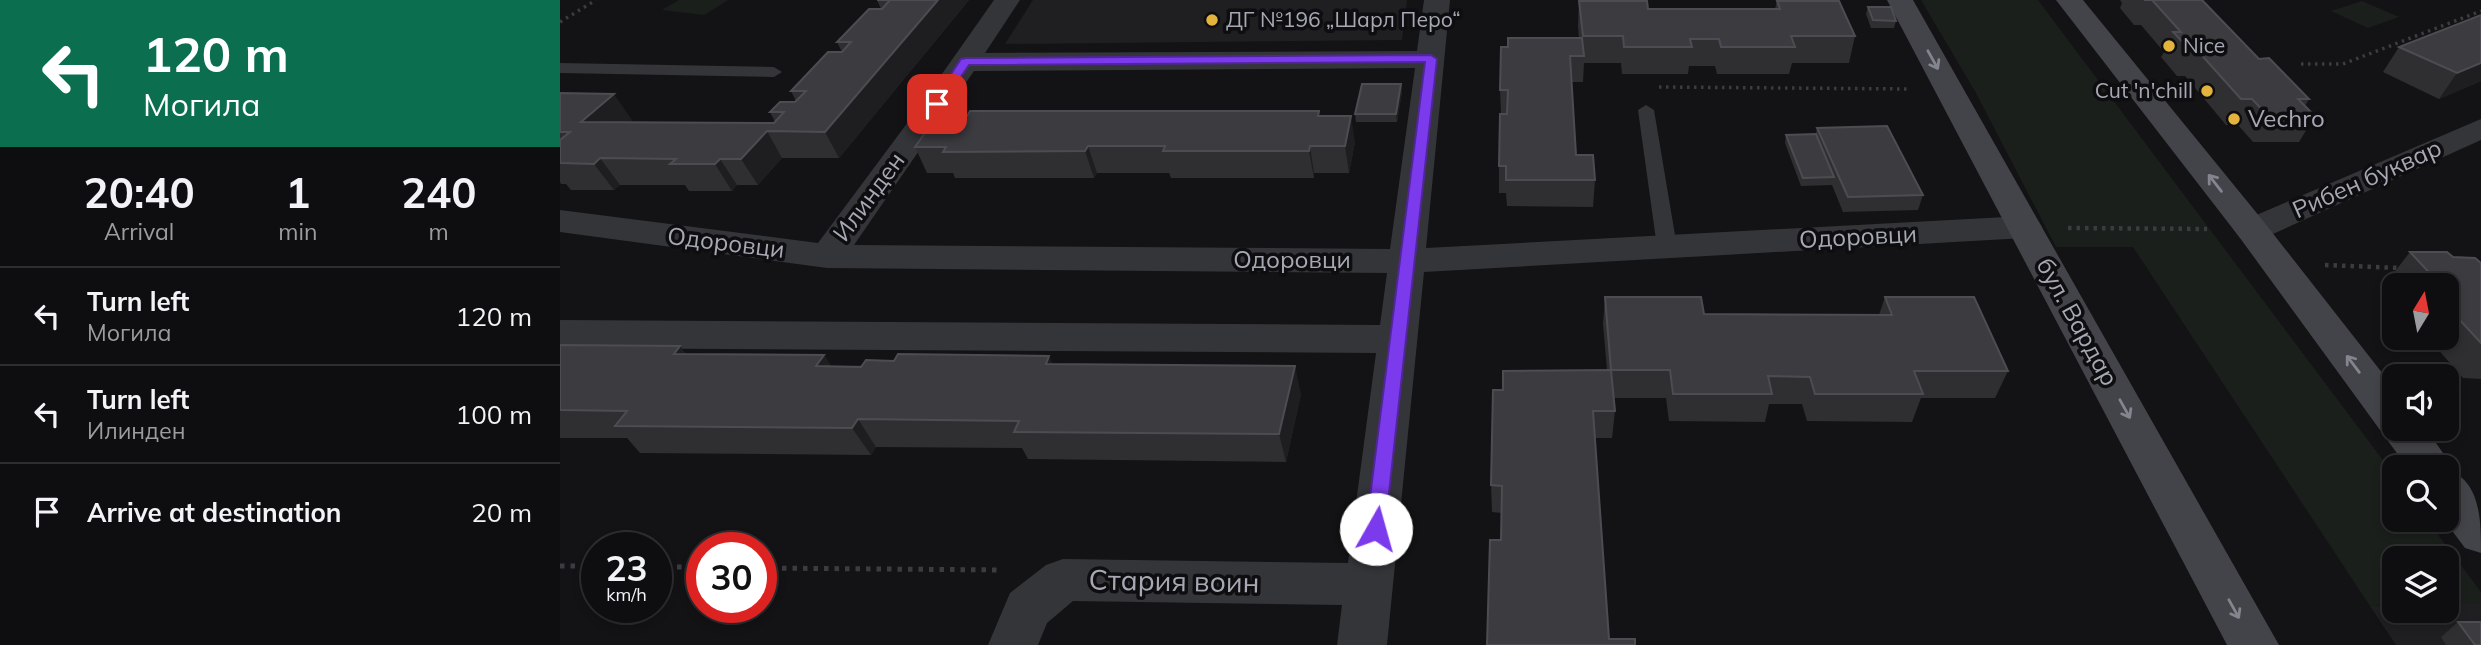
<!DOCTYPE html>
<meta charset="utf-8">
<style>
body{margin:0;font-family:Mulish,sans-serif;background:#171719;color:#f1f3f6;height:100vh;display:flex;flex-direction:column;font-size:26px;white-space:nowrap}
*{box-sizing:border-box;margin:0}
p{font-size:23px;color:#9b9c9f}
.icon{flex:none;width:38px;height:38px;fill:none;stroke:currentColor;stroke-width:2;stroke-linecap:round;stroke-linejoin:round}
.map{position:relative;flex:1;overflow:hidden}
.sheet{display:flex;flex-direction:column;background:#0e0e10;width:560px}
.sheet>*{flex:none}
.guide{background:#0b6e4f;color:#fff;overflow:hidden}
.needle{width:46px;rotate:10deg}
.fabs{position:absolute;left:1822px;top:273px;display:grid;gap:14px}
.fabs a{display:grid;place-items:center;width:77px;height:77px;border-radius:14px;background:#0e0e10;box-shadow:0 4px 10px #0003,0 0 0 2px #2e2e30;font-size:35px}
.speed{position:absolute;left:21px;top:532px;display:flex;gap:14px;font-size:35px;font-weight:700;text-align:center}
.speed>*{display:grid;place-content:center;width:91px;height:91px;border-radius:50%;background:#0e0e10;box-shadow:0 4px 10px #0003,0 0 0 2px #2e2e30;line-height:1}
.speed small{font-size:18px;font-weight:400}
.speed .limit{border:10px solid #d22;background:#fff;color:#111}
.pin{position:absolute;display:grid;place-items:center;width:60px;height:60px;color:#fff;margin:-30px;border-radius:14px;box-shadow:0 4px 10px #0006}
.me{position:absolute;width:77px;margin:-38px;rotate:7deg;stroke-linejoin:round;filter:drop-shadow(0 0 5px #0008)}
.turn{display:flex;align-items:center;gap:24px;height:147px;padding:0 28px;font-size:32px}
.turn .icon{width:91px;height:91px;stroke-width:2.5}
.turn b{display:block;font-size:49px;line-height:60px}
.eta{display:flex;justify-content:space-evenly;align-items:center;height:119px;text-align:center}
.eta b{font-size:42px;font-weight:700;line-height:49px}
ul{padding:0;list-style:none}
li{display:flex;align-items:center;gap:21px;height:98px;padding:0 28px;border-top:2px solid #2e2e30}
li div{flex:1}
li b{display:block;font-size:26px}
li em{font-style:normal}
main{display:flex;flex:1;min-height:0}
.map>svg:first-child{display:block}
</style>
<main>
<section class="sheet">
<div class="guide">
<div class="turn"><svg class="icon" aria-label="left" viewBox="0 0 24 24"><path d="M17 20v-9H6M10 6l-5 5 5 5"/></svg><div><b>120 m</b>Могила</div></div>
</div>
<div class="eta">
<div><b>20:40</b><p>Arrival</p></div>
<div><b>1</b><p>min</p></div>
<div><b>240</b><p>m</p></div>
</div>
<ul>
<li><svg class="icon" aria-label="left" viewBox="0 0 24 24"><path d="M17 20v-9H6M10 6l-5 5 5 5"/></svg><div><b>Turn left</b><p>Могила</p></div><em>120 m</em></li>
<li><svg class="icon" aria-label="left" viewBox="0 0 24 24"><path d="M17 20v-9H6M10 6l-5 5 5 5"/></svg><div><b>Turn left</b><p>Илинден</p></div><em>100 m</em></li>
<li><svg class="icon" aria-label="arrive" viewBox="0 0 24 24"><path d="M6 21V4h12l-3 4 3 4H6"/></svg><div><b>Arrive at destination</b></div><em>20 m</em></li>
</ul>
</section>
<div class="map">
<svg width="1921" height="645" viewBox="0 0 1921 645">
<rect width="100%" height="100%" fill="#131315"/>
<g fill="#1f1f21">
<path d="M473 0H847L842 40 445 44Z"/>
<path d="M1887 604H1921V645H1836L1810 606 1834 605V611H1886Z"/>
</g>
<g fill="#1a1f1b">
<path d="M119 0H168L144 15 102 10Z"/>
<path d="M1361 0H1478L1834 475V520H1867L1921 592V604H1887L1886 558H1834V605L1810 606 1573 247H1496L1416 93Z"/>
<path d="M1802 1 1839 17 1808 28 1771 11Z"/>
</g>
<g fill="none" stroke-linecap="round" stroke-linejoin="round">
<g stroke="#3a3c40" stroke-width="3.5" stroke-dasharray="2.5 4.5" stroke-linecap="butt">
<path d="M0 22 36 0"/>
<path d="M1741 64H1783L1921 11"/>
<path d="M1099 87 1349 89"/>
</g>
<g stroke="#3a3c40" stroke-width="4.5" stroke-dasharray="3.5 5" stroke-linecap="butt">
<path d="M1508 228 1647 229"/>
<path d="M1765 265 1840 268"/>
</g>
<g stroke="#3a3c40" stroke-width="5" stroke-dasharray="4.5 6" stroke-linecap="butt">
<path d="M0 566H37"/>
<path d="M96 567H142"/>
<path d="M201 568 442 570"/>
</g>
<g fill="#343539" fill-rule="evenodd">
<path d="M0 63 214 67 222 72 214 77 0 73Z"/>
<path d="M1086 105 1094 110 1117 247 1114 251H1100L1097 247 1078 110Z"/>
</g>
<g fill="#343539" fill-rule="evenodd">
<path d="M434 0H460L425 53 857 51 864 0H890L866 248 1465 216 1477 219 1482 227 1477 235 1465 238 864 272 827 645H777L782 605 513 601 487 623 478 645H428L450 593 486 565 503 559 788 563 816 353 0 348V320L820 325 827 273 267 268 0 232V210L258 243 351 118ZM855 68 830 249 294 245 414 71Z"/>
<path d="M1921 119V140L1704 238 1692 241 1680 238 1674 230 1680 222Z"/>
</g>
<g fill="#434449" fill-rule="evenodd">
<path d="M1327 0H1353L1719 645H1667Z"/>
<path d="M1496 0H1523L1704 222 1834 388V429H1866L1893 467 1891 471C1921 484 1921 522 1921 553L1905 548 1884 520H1886V467H1847L1680 238Z"/>
</g>
</g>
<g fill="#2f2f32">
<path d="M317 0H409L279 158H222L198 185H177L172 191H129L125 185H60L54 190H11L6 184H1L0 182V93L72 120 69 122 214 123 215 122 210 112 235 102 236 101 231 91 282 52 277 42 321 9Z"/>
<path d="M1560 0H1642L1699 59 1749 99 1745 106 1755 116 1739 142H1693L1678 125H1666L1625 76H1617L1601 57 1604 52 1581 25H1574L1560 8 1562 3Z"/>
<path d="M1019 1 1088 9H1215L1217 1 1295 36 1289 63H1232L1229 74H1157L1155 66H1129L1128 74H1062L1061 63H1024L1023 82H1011L1016 155 1035 180 1033 207 947 206 946 193H939V166L941 114 940 90 948 47 1019 38 1018 26Z"/>
<path d="M1308 7 1336 21 1334 28H1311L1306 14Z"/>
<path d="M1839 47 1921 81 1879 99 1823 72Z"/>
<path d="M841 84 842 92 837 122H796L795 114Z"/>
<path d="M760 116 795 142 789 173H754V178H611L609 173H537L534 178H395L393 173H367L355 147Z"/>
<path d="M1257 128 1363 195 1358 210 1283 212 1272 185 1241 186 1225 143 1226 135 1256 134Z"/>
<path d="M1850 252 1893 257 1921 263V379L1903 378 1868 338H1886V285H1834L1829 279Z"/>
<path d="M1045 297 1144 314 1319 315 1325 297 1448 371 1435 398H1361L1352 422 1247 421 1242 404H1209L1205 422 1109 421 1106 398H1054L1055 411 1052 438H1035L927 645 941 540V513L932 512 931 485 943 390 1047 370 1043 324Z"/>
<path d="M0 345 126 354 264 355 271 366 493 364 741 394 726 462 468 459 462 448 316 447 311 455 80 453 67 438H0Z"/>
<path d="M1898 622 1921 645H1886L1881 637Z"/>
</g>
<g fill="#1e1e20">
<path d="M378 0H409L279 158 265 132Z"/>
<path d="M1921 63V81L1879 99 1897 73Z"/>
<path d="M841 84 842 92 837 122 836 114Z"/>
<path d="M54 94 72 120 40 148 21 122Z"/>
<path d="M791 116 795 142 789 173 785 146Z"/>
<path d="M207 131 222 158 198 185 181 159Z"/>
<path d="M528 146 537 173 534 178 525 151Z"/>
<path d="M750 146 754 173V178L749 151Z"/>
<path d="M40 158 60 185 54 190 34 164Z"/>
<path d="M160 159 177 185 172 191 155 164Z"/>
<path d="M120 346 142 374 114 354Z"/>
<path d="M264 355 282 383 256 366Z"/>
<path d="M489 356 501 383 486 364Z"/>
<path d="M735 366 741 394 726 462 719 434Z"/>
<path d="M298 419 316 447 311 455 292 428Z"/>
</g>
<g fill="#3c3c40" stroke="#4c4d52" stroke-width="2">
<path d="M317 0H378L265 132 207 131 181 159H160L155 164H110L116 159 40 158 34 164 0 163V140L10 132H0V93L54 94 21 122 214 123 224 112H210L220 102H235L246 91H231L268 52H282L291 42H277L309 9H322L330 0Z"/>
<path d="M1584 0H1642L1699 59 1709 58 1749 99H1738L1755 116H1708L1692 99H1681L1637 50H1630L1613 32H1621L1592 0Z"/>
<path d="M1019 1H1087L1088 9H1220L1217 1H1279L1295 36H1231L1235 47H1161L1159 39H1130L1132 47H1064L1063 36H1023Z"/>
<path d="M1308 7H1331L1336 21 1313 20Z"/>
<path d="M1921 15V63L1897 73 1839 47Z"/>
<path d="M948 38H1022L1024 56H1010L1016 155H1033L1035 180H946V166H939L940 114H947L948 90H940L941 47H948Z"/>
<path d="M802 84H841L836 114H795Z"/>
<path d="M410 111H759L758 116H791L785 146H750L749 151H603L605 146H528L525 151 383 152 386 147H355L377 116H407Z"/>
<path d="M1327 126 1363 195 1288 197 1257 128Z"/>
<path d="M1256 134 1274 177 1243 178 1226 135Z"/>
<path d="M1850 252H1887L1893 257 1915 258 1921 263V343L1886 305V285H1869L1866 282H1878Z"/>
<path d="M1045 297H1141L1144 314 1332 315 1325 297H1414L1448 371H1354L1363 394H1255L1250 377 1208 376 1212 394H1113L1110 370H1051Z"/>
<path d="M0 345 120 346 114 354 264 355 256 366 301 367 306 360 334 361 338 354 489 356 486 364 735 366 719 434 454 432 459 421 298 419 292 428 55 426 67 411 0 410Z"/>
<path d="M1051 370 1055 411H1033L1049 639H1075V645H927L930 540H941L942 486 931 485 933 390H943V371Z"/>
<path d="M1898 622H1921V645H1915Z"/>
</g>
<defs><path id="oneway-shaft" d="M-6 0H5M1.5-3L5.5 0L1.5 3" fill="none" stroke-width="1.6" stroke-linecap="round" stroke-linejoin="round" transform="scale(1.75)"/></defs>
<g stroke="#83868f">
<use href="#oneway-shaft" transform="translate(1373 60) rotate(61)"/>
<use href="#oneway-shaft" transform="translate(1655 183) rotate(-128)"/>
<use href="#oneway-shaft" transform="translate(1793 364) rotate(-127)"/>
<use href="#oneway-shaft" transform="translate(1565 409) rotate(61)"/>
<use href="#oneway-shaft" transform="translate(1674 609) rotate(61)"/>
</g>
<path fill="#7c3aed" stroke="#51269a" stroke-width="2" d="M871 55 877 59 825 529 822 535 816 537 809 535 806 529 865 62 409 65 381 106H372L371 104 401 59 406 58Z"/>
<g fill="#e3b33d" stroke="#0e0e10" stroke-width="2.5">
<circle cx="652" cy="20" r="7"/>
<circle cx="1609" cy="46" r="7"/>
<circle cx="1647" cy="91" r="7"/>
<circle cx="1674" cy="119" r="7"/>
</g>
<g text-anchor="middle" stroke-width="7" stroke-linejoin="round" paint-order="stroke">
<g font-size="21" fill="#a6a9b4" stroke="#0e0e10" text-anchor="start">
<text x="666" y="27">ДГ №196 „Шарл Перо“</text>
<text x="1623" y="53">Nice</text>
<text x="1633" y="98" text-anchor="end">Cut 'n'chill</text>
</g>
<g font-size="24" fill="#a6a9b4" stroke="#0e0e10" text-anchor="start">
<text x="1688" y="127">Vechro</text>
</g>
<g font-size="24" fill="#a6a9b4" stroke="#0e0e10">
<text transform="translate(1807 179) rotate(-24)" y="8">Рибен буквар</text>
<text transform="translate(309 197) rotate(-54)" y="8">Илинден</text>
<text transform="translate(1298 237) rotate(-3)" y="8">Одоровци</text>
<text transform="translate(166 243) rotate(7)" y="8">Одоровци</text>
<text x="732" y="268">Одоровци</text>
<text transform="translate(1517 322) rotate(61)" y="8">бул. Вардар</text>
</g>
<g font-size="28" fill="#a6a9b4" stroke="#0e0e10">
<text transform="translate(614 581) rotate(1)" y="10">Стария воин</text>
</g>
</g>
</svg>
<div class="fabs">
<a><svg class="needle" viewBox="-14 -14 28 28"><path d="M0-13l5 13h-10z" fill="#e53935"/><path d="M0 13l5-13h-10z" fill="#9b9c9f"/></svg></a>
<a><svg class="icon" aria-label="sound" viewBox="0 0 24 24"><path d="M4 9h4l5-4v14l-5-4H4zM17 9q2 3 0 6"/></svg></a>
<a><svg class="icon" aria-label="search" viewBox="0 0 24 24"><circle cx="10" cy="10" r="6"/><path d="M15 15l6 6"/></svg></a>
<a><svg class="icon" aria-label="layers" viewBox="0 0 24 24"><path d="M12 4l9 5-9 5-9-5zM3 14l9 5 9-5"/></svg></a>
</div>
<div class="speed"><div>23<small>km/h</small></div><div class="limit">30</div></div>
<div class="pin" style="left:377px;top:104px;background:#d93025"><svg class="icon" aria-label="arrive" viewBox="0 0 24 24"><path d="M6 21V4h12l-3 4 3 4H6"/></svg></div>
<svg class="me" style="left:816px;top:529px" viewBox="-20 -20 40 40"><circle r="19" fill="#fff"/><path d="M0-13L10 11 0 6-10 11z" fill="#7c3aed"/></svg>
</div>
</main>
